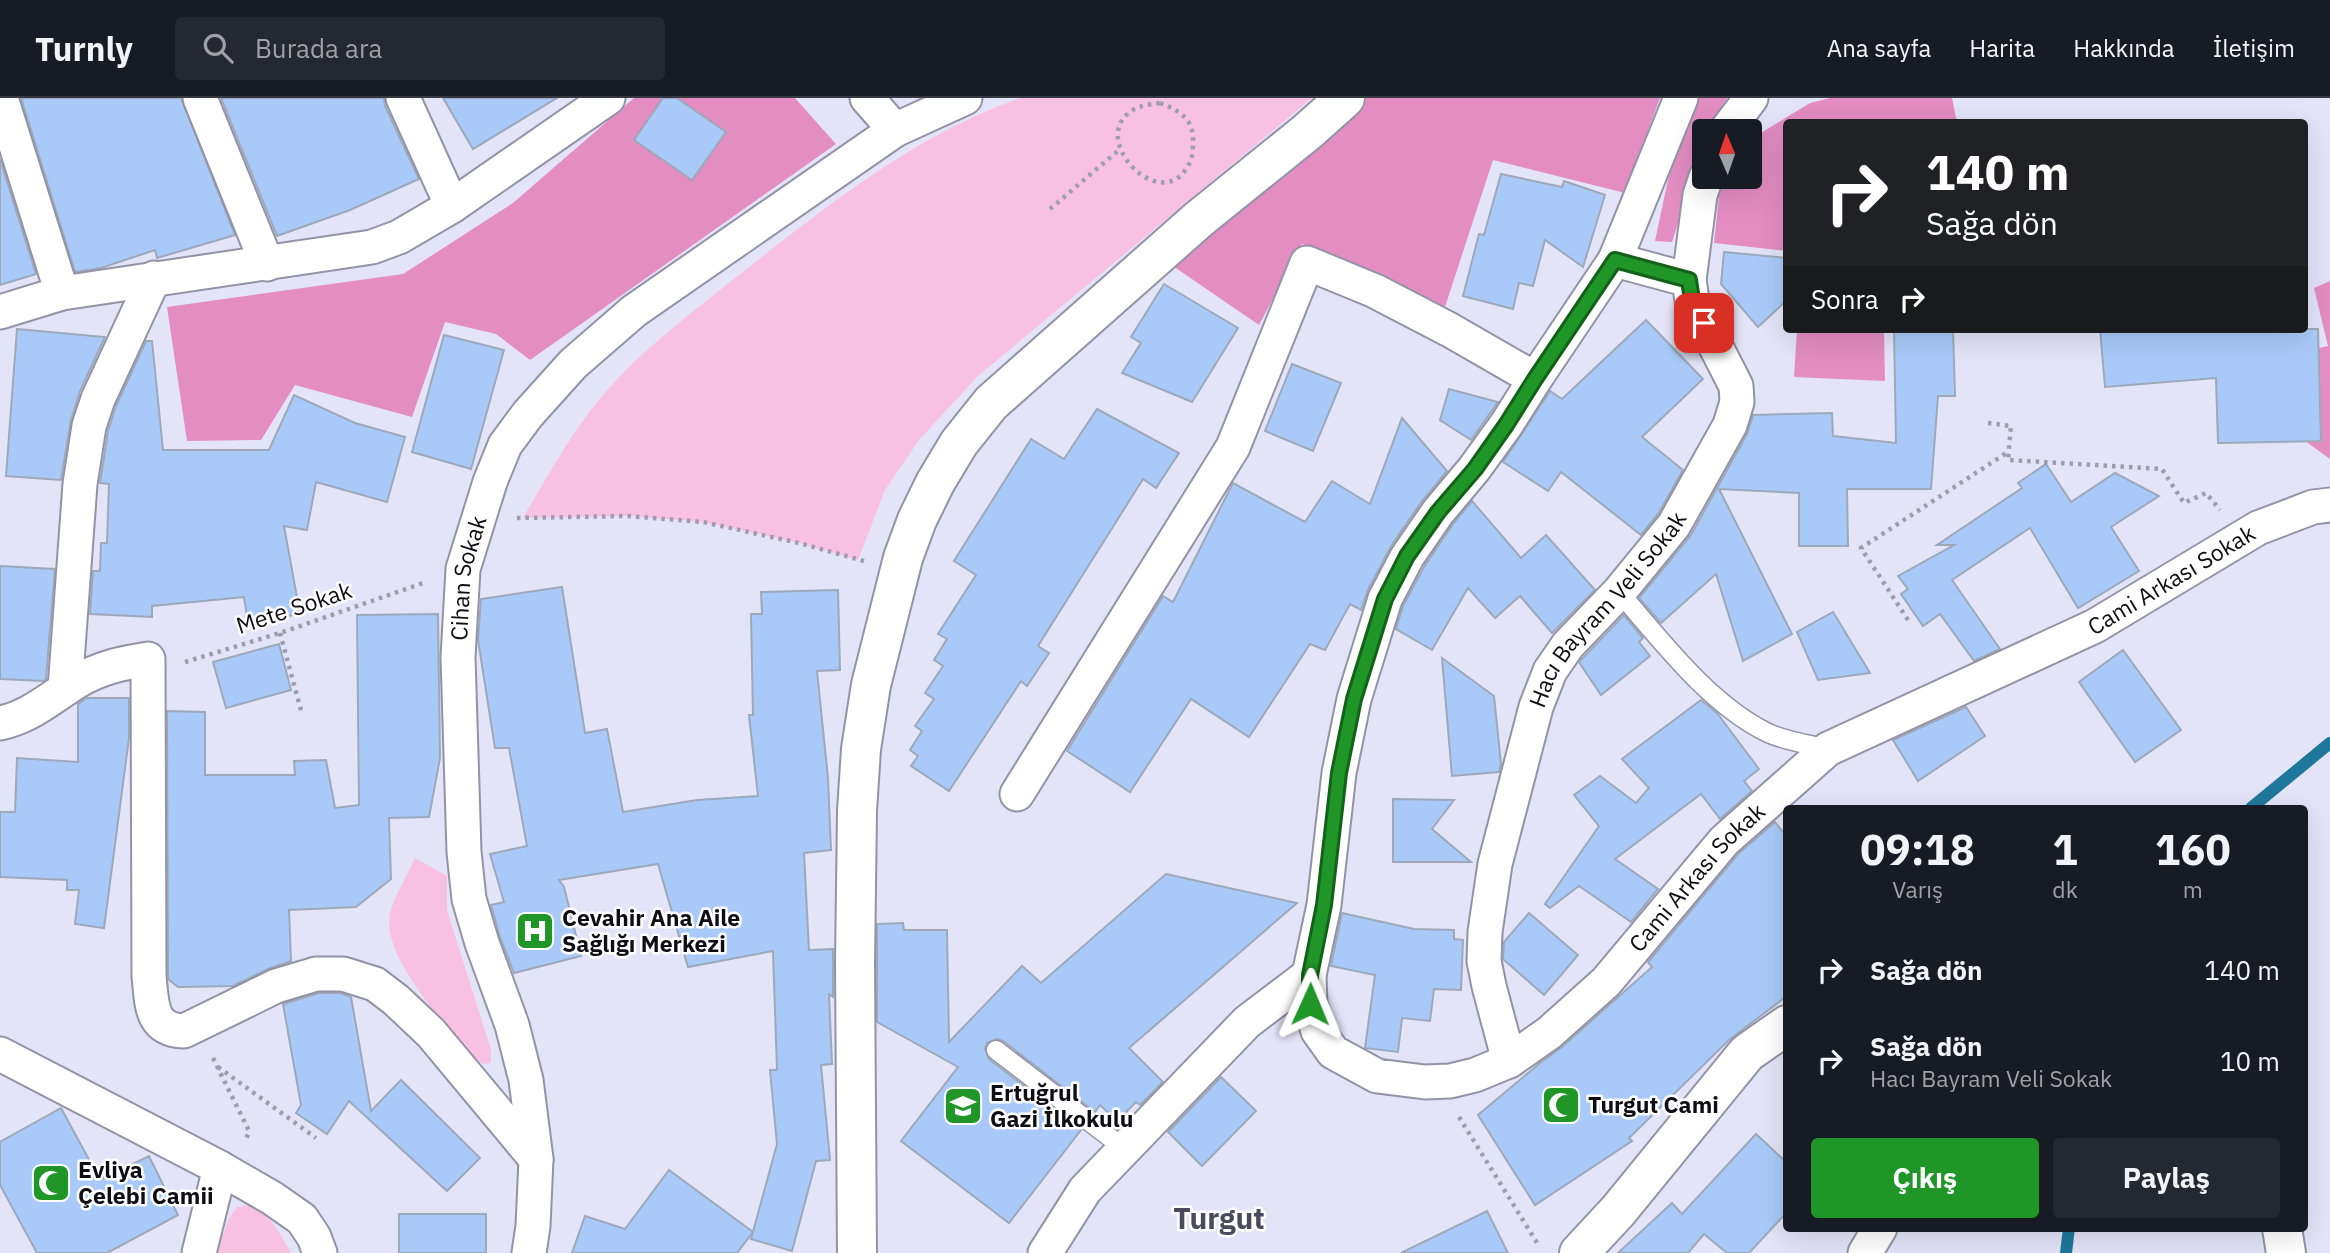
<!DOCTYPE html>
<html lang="tr">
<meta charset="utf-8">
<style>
body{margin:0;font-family:"IBM Plex Sans",sans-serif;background:#242831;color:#f1f3f6;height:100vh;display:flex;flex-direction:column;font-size:26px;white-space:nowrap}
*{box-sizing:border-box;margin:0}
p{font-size:23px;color:#9ea1a6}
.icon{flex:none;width:38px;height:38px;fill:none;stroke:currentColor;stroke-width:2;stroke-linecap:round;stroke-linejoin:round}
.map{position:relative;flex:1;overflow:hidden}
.details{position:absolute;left:1783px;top:707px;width:525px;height:427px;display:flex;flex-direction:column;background:#171b24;border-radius:7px;box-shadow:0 7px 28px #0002}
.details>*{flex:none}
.top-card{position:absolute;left:1783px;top:21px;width:525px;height:214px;border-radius:7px;box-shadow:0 7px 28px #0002;background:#202124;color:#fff;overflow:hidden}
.needle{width:46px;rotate:358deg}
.tools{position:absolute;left:1692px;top:21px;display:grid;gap:14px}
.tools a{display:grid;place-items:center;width:70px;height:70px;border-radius:7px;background:#171b24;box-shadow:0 7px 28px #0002;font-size:35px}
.pin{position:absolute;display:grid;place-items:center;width:60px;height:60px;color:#fff;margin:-30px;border-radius:14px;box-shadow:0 4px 10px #0006}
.me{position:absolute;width:77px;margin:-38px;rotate:1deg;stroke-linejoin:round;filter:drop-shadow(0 0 5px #0008)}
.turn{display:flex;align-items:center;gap:24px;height:147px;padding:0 28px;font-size:32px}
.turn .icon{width:91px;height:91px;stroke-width:2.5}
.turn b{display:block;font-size:49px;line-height:60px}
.then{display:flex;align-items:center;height:66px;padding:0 28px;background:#0003;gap:14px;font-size:26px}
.eta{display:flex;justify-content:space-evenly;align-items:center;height:119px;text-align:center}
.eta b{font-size:42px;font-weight:700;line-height:49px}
.button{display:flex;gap:14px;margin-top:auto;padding:14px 28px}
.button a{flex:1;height:80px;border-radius:7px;background:#1f9627;color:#fff;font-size:28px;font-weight:700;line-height:80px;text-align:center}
.button a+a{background:#242831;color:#f1f3f6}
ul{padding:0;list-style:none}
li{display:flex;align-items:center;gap:21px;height:91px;padding:0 28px}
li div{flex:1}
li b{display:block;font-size:26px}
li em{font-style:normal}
header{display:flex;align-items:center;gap:42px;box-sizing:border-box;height:98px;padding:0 35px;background:#171b24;border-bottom:2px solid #363941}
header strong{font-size:33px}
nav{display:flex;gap:38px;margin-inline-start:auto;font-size:24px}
.search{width:490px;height:63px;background:#242831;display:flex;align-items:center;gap:18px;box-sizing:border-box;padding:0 24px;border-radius:7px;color:#9ea1a6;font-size:26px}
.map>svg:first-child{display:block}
</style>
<header>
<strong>Turnly</strong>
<div class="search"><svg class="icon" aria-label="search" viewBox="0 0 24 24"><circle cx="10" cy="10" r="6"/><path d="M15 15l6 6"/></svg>Burada ara</div>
<nav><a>Ana sayfa</a><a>Harita</a><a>Hakkında</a><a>İletişim</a></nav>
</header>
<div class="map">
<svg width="2330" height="1155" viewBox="0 0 2330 1155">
<rect width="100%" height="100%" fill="#e4e4f9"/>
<g fill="#f8c1e2">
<path d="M1020 0H1312L978 278 919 342 885 392 858 462 799 445 703 424 628 418 523 420C550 374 575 327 611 288 649 246 695 212 739 177 824 110 916 36 1020 0Z"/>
<path d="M415 760 447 778V812L491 952V965L484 966 471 958C446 926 380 858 390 815 395 797 407 778 415 760Z"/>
<path d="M247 1107C269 1114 280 1135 291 1155H216L229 1120 237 1109Z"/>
</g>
<g fill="#e38dc3">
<path d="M634 0H795L836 46 530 262 496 236 445 224 412 319 295 287 261 342 187 343 167 209 403 176 513 105Z"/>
<path d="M1362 0H1660L1625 95 1493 62 1443 215 1302 146 1259 227 1170 166Z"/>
<path d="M1691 0H1727L1708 33H1704V45L1672 144 1655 143 1681 21Z"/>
<path d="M1830 0H1952L1957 24H1787V153L1714 145 1721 79H1750V45L1756 38 1810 5Z"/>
<path d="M2330 183V361L2305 343 2321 342 2320 293 2301 292 2279 259 2328 248 2314 190Z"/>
<path d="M1797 231H1884L1885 283 1794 279Z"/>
</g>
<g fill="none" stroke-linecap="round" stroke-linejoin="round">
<g stroke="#1e789b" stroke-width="12">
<path d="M2251 710 2330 645"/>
<path d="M2066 1155 2069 1130"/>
</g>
</g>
<g fill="#a9caf9" stroke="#9da9ba" stroke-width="2">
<path d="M21 0H181L235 137 157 160 155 152 101 170 75 174Z"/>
<path d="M221 0H384L385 8 419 81 350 112 277 138Z"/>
<path d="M443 0H557L473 51Z"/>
<path d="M663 0H677L726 34 692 82 634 42Z"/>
<path d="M0 61 36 176 0 187Z"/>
<path d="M1501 76 1562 89 1564 83 1605 97 1583 169 1545 142 1533 188 1519 185 1513 211 1463 198 1479 136 1484 137Z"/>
<path d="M1724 154 1787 160V202L1758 229 1721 186Z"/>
<path d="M1164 186 1238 230 1192 304 1122 275 1141 245 1131 239Z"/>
<path d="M1646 222 1703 281 1642 339 1683 372 1658 416 1641 437 1561 374 1548 393 1503 364 1550 293 1562 301Z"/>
<path d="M17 231 105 239 80 293 71 322 61 382 6 378Z"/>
<path d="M1894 231H1953L1955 298H1938L1931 391H1847L1848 448H1799V395L1719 391 1792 536 1743 563 1716 476 1661 525 1639 500 1691 437 1747 336 1753 317 1832 315 1833 338 1896 345Z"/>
<path d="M2100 231H2318L2321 343 2218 345 2216 280 2105 289Z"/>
<path d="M444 237 504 252 471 371 412 354Z"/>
<path d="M146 243H152L163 352H269L294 297 355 325 405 339 387 404 316 384 307 432 284 428 300 516 248 525 244 499 152 508V519L90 516 93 473H100L101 445H107L109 386 100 385 108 333 116 308Z"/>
<path d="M1292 266 1341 285 1313 353 1265 333Z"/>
<path d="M1449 291 1498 304 1471 342 1440 322Z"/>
<path d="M1097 311 1179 355 1156 390 1143 381 1038 548 1049 555 1027 588 1021 583 949 693 911 668 918 658 910 652 922 633 915 628 934 601 925 595 943 568 934 562 947 541 938 536 976 477 954 463 1031 341 1064 361Z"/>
<path d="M1402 320 1447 373 1422 403 1391 448 1368 492 1361 512 1350 506 1325 552 1310 546 1249 639 1191 601 1130 694 1067 653 1163 498 1173 504 1233 385 1305 424 1332 383 1370 406Z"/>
<path d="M2046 366 2071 404 2115 375 2159 398 2111 429 2139 473 2078 510 2030 430 1952 482 2000 551 1974 563 1940 516 1923 528 1901 496 1908 491 1898 478 1954 447H1937L2022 390 2018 385Z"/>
<path d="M1472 403 1521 460 1546 437 1595 492 1552 535 1520 498 1495 520 1468 490 1432 552 1396 531 1403 508 1424 469 1453 426Z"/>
<path d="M0 468 55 471 46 581 43 583 0 581Z"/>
<path d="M562 489 585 635 607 631 623 714 697 702 758 698 749 617H753L751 516H762L761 494 838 492 840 572 817 573 828 680 831 752 804 755 809 852 833 851V899L829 896 832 966 821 967 830 1062 816 1063 792 1153 751 1141 777 1046 770 972H777L773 853 688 869 658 766 559 782 564 789 581 858 514 875 500 839 491 807 504 804 490 756 527 748 509 650H495L478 542 481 501Z"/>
<path d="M1833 514 1870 575 1818 582 1797 534Z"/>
<path d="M438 516 440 660 429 719 389 720 391 781 356 809 289 812 291 863 268 871 233 888 178 889 169 882 168 877 167 613 205 614V677H295L294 663 326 662 335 710 359 707 357 517Z"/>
<path d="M1624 517 1643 540 1639 544 1650 558 1601 597 1579 564Z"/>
<path d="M279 546 291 592 226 610 213 564Z"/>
<path d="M2123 552 2181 632 2135 664 2079 584Z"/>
<path d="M1442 560 1494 598 1501 666 1499 674 1452 678Z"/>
<path d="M87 600H129V640L104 830 75 826 79 792H67V782L0 779V714H15L17 660 78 664V606Z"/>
<path d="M1701 602 1717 615 1759 671 1744 683 1752 693 1720 721 1701 696 1615 761 1658 791 1631 824 1579 788 1550 810 1545 806 1599 728 1574 697 1600 678 1636 705 1649 690 1622 661Z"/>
<path d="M1966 609 1985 638 1918 683 1893 642Z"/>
<path d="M1393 701 1454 702 1432 731 1471 764H1393Z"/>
<path d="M1775 724 1787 739V898L1730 941 1629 1040 1632 1043 1535 1107 1478 1017 1540 965 1562 949 1652 869 1648 864 1738 756Z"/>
<path d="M1166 776 1297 805 1129 950 1163 984 1140 1007 1136 1004 1117 1023 1100 1007 1095 1014 1003 943 997 941 987 945 985 951 989 961 1081 1032 1009 1125 901 1043 958 969 877 924V826L903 825 904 832H947L949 944 1022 868 1041 885Z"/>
<path d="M1342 815 1414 831 1454 832V841L1463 842 1461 892 1434 891 1430 923 1402 920 1398 954 1365 950 1375 877 1331 868Z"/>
<path d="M1529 815 1578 857 1544 897 1503 861 1504 844Z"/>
<path d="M319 895H340L351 899 371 1013 401 982 480 1060 447 1093 349 1003 327 1036 296 1015 301 1007 283 906Z"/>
<path d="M1221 979 1256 1013 1202 1068 1168 1034Z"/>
<path d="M61 1010 100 1082 149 1058 178 1117 107 1155H37L0 1087V1044Z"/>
<path d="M1756 1036 1787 1065V1114L1749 1155H1727L1704 1136 1688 1155H1618L1672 1105 1682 1116Z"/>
<path d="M669 1072 753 1134 737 1155H572L585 1118 625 1131Z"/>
<path d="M1487 1113 1508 1155H1401Z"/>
<rect x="399" y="1116" width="87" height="39"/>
</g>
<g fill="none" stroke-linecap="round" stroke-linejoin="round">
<g stroke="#9393a6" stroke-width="21">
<g id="service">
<path d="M1619 494C1661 542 1708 605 1766 634 1784 643 1808 646 1828 651"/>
<path d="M996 952 1125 1051"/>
</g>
</g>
<g stroke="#9393a6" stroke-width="37">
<g id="minor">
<path d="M1 0 62 195"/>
<path d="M200 0 267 166"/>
<path d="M403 0 452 108"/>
<path d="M867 0 895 32"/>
<path id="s1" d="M1681 0 1615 162 1535 281 1506 327 1474 371 1438 414 1407 459 1385 501 1354 601 1339 675 1324 807 1309 877 1310 906 1318 933 1333 954 1377 978 1425 984 1450 983 1475 977 1509 963 1549 935 1606 884 1724 743 1828 651 2095 528 2258 430 2313 409 2330 407"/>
<path d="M1726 33 1751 0"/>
<path d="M1615 162 1689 182"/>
<path d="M0 214 62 195 372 149 399 139 452 108 608 0"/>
<path d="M65 591 80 386 89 328 98 301 154 180"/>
<path d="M0 625C28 620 52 599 76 584 99 570 122 565 148 561L149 878C152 906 150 932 184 933L276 888 316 876H343L375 886 396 902 431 935 536 1061"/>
<path d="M1017 696 1233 349 1307 165 1375 193 1450 232 1535 281"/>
<path d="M0 956 220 1070 272 1100 302 1121 314 1139 320 1155"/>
<path id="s2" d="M1509 963 1489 888 1484 863 1485 834 1495 766 1536 609 1550 573 1568 547 1619 494 1674 427 1730 327 1737 304 1736 288 1692 202 1689 182 1700 97 1706 79"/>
<path d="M199 1155 220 1070"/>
<path id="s3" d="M529 1155 533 1128 536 1061 526 982 512 927 482 845 469 801 464 754 458 559 463 471 490 384 505 347 528 316 573 266 634 213 895 32 965 0"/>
<path d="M1045 1155 1085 1092 1247 924 1309 877"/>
<path d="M1865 1155 1880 1130"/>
</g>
</g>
<g stroke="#9393a6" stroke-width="42">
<g id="secondary">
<path d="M2282 1130 2286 1155"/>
<path d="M857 1155 855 865 857 713 861 651 871 587 903 460 917 422 935 385 959 345 991 305 1199 121 1307 34 1345 0"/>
<path d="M1579 1155 1618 1113 1747 955 1787 927"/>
</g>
</g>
<g stroke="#9d9dad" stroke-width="4.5" stroke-dasharray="3.5 5" stroke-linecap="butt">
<path d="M1160 5C1181 13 1195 22 1193 47 1193 54 1192 62 1188 68 1160 120 1080 34 1139 9 1145 7 1153 6 1160 5Z"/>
<path d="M1050 111 1119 52"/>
<path d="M1988 325 2011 328 2008 362 2162 371 2184 405 2206 395 2220 412"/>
<path d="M517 420 628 418 703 424 799 445 864 463"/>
<path d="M1908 522 1861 450 2008 354"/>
<path d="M280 535 302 616"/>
<path d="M185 564 280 535 426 484"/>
<path d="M213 960 249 1033 245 1044"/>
<path d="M218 969 316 1040"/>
<path d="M1459 1019 1539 1148"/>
</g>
<use href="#service" stroke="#fff" stroke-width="18"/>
<use href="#minor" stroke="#fff" stroke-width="33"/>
<use href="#secondary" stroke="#fff" stroke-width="38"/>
</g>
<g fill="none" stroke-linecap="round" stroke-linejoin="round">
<g stroke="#146219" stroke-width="18">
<path id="route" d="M1310 906V877L1324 807 1339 675 1354 601 1385 501 1407 458 1438 414 1475 371 1506 327 1535 281 1615 162 1689 182 1692 202 1704 225"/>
</g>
<use href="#route" stroke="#1f9627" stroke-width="12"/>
</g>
<defs>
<g id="hospital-square" transform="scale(2.0125)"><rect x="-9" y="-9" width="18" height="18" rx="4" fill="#1f9627" stroke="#fff"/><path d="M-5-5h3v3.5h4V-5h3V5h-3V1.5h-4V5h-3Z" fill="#fff"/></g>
<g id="mosque-square" transform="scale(2.0125)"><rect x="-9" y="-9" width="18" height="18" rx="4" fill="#1f9627" stroke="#fff"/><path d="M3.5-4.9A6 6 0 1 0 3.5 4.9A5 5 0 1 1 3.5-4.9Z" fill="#fff"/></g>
<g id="school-square" transform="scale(2.0125)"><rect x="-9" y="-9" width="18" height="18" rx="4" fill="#1f9627" stroke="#fff"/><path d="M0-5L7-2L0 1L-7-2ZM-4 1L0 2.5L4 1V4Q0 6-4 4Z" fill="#fff"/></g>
</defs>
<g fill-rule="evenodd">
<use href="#hospital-square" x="535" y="833"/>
<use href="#mosque-square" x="1561" y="1007"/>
<use href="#school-square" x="963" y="1008"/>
<use href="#mosque-square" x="51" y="1085"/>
</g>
<g text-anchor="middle" stroke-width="5" stroke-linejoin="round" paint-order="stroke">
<g font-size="23" fill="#0d0d13" stroke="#fff">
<text dy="8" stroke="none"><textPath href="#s3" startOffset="686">Cihan Sokak</textPath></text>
<text dy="8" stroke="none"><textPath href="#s1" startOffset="2070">Cami Arkası Sokak</textPath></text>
<text transform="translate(294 510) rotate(-18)" y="8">Mete Sokak</text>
<text dy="8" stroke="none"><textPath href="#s2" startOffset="485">Hacı Bayram Veli Sokak</textPath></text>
<text dy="8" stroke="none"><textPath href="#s1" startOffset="1503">Cami Arkası Sokak</textPath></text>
</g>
<g font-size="23" font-weight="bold" fill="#0d0d13" stroke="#fff" text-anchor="start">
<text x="562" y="828">Cevahir Ana Aile<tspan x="562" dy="26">Sağlığı Merkezi</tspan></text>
<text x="990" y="1003">Ertuğrul<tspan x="990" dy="26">Gazi İlkokulu</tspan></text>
<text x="1588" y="1015">Turgut Cami</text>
<text x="78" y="1080">Evliya<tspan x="78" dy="26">Çelebi Camii</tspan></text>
</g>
<g font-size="30" font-weight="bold" fill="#4a4a5c" stroke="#fff">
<text x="1219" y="1131">Turgut</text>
</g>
</g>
</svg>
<div class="tools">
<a><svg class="needle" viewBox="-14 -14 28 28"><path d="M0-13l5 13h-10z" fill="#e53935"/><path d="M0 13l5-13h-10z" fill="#9ea1a6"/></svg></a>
</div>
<div class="pin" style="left:1704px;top:225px;background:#d93025"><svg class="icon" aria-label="arrive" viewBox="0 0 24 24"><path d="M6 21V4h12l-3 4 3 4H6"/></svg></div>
<svg class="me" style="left:1310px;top:906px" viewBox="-20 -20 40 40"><path d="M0-17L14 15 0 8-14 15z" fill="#1f9627" stroke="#fff" stroke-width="4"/></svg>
<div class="top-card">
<div class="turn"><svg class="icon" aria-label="right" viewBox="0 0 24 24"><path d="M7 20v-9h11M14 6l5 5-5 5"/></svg><div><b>140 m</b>Sağa dön</div></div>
<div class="then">Sonra<svg class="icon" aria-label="right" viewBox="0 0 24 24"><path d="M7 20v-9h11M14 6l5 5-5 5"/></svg></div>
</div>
<section class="details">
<div class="eta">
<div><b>09:18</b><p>Varış</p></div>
<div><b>1</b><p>dk</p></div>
<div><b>160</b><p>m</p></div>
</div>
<ul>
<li><svg class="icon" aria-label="right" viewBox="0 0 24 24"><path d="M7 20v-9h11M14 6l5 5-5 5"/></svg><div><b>Sağa dön</b></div><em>140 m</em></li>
<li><svg class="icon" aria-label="right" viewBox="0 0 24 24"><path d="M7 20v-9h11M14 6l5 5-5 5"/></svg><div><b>Sağa dön</b><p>Hacı Bayram Veli Sokak</p></div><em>10 m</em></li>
</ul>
<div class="button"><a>Çıkış</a><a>Paylaş</a></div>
</section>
</div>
